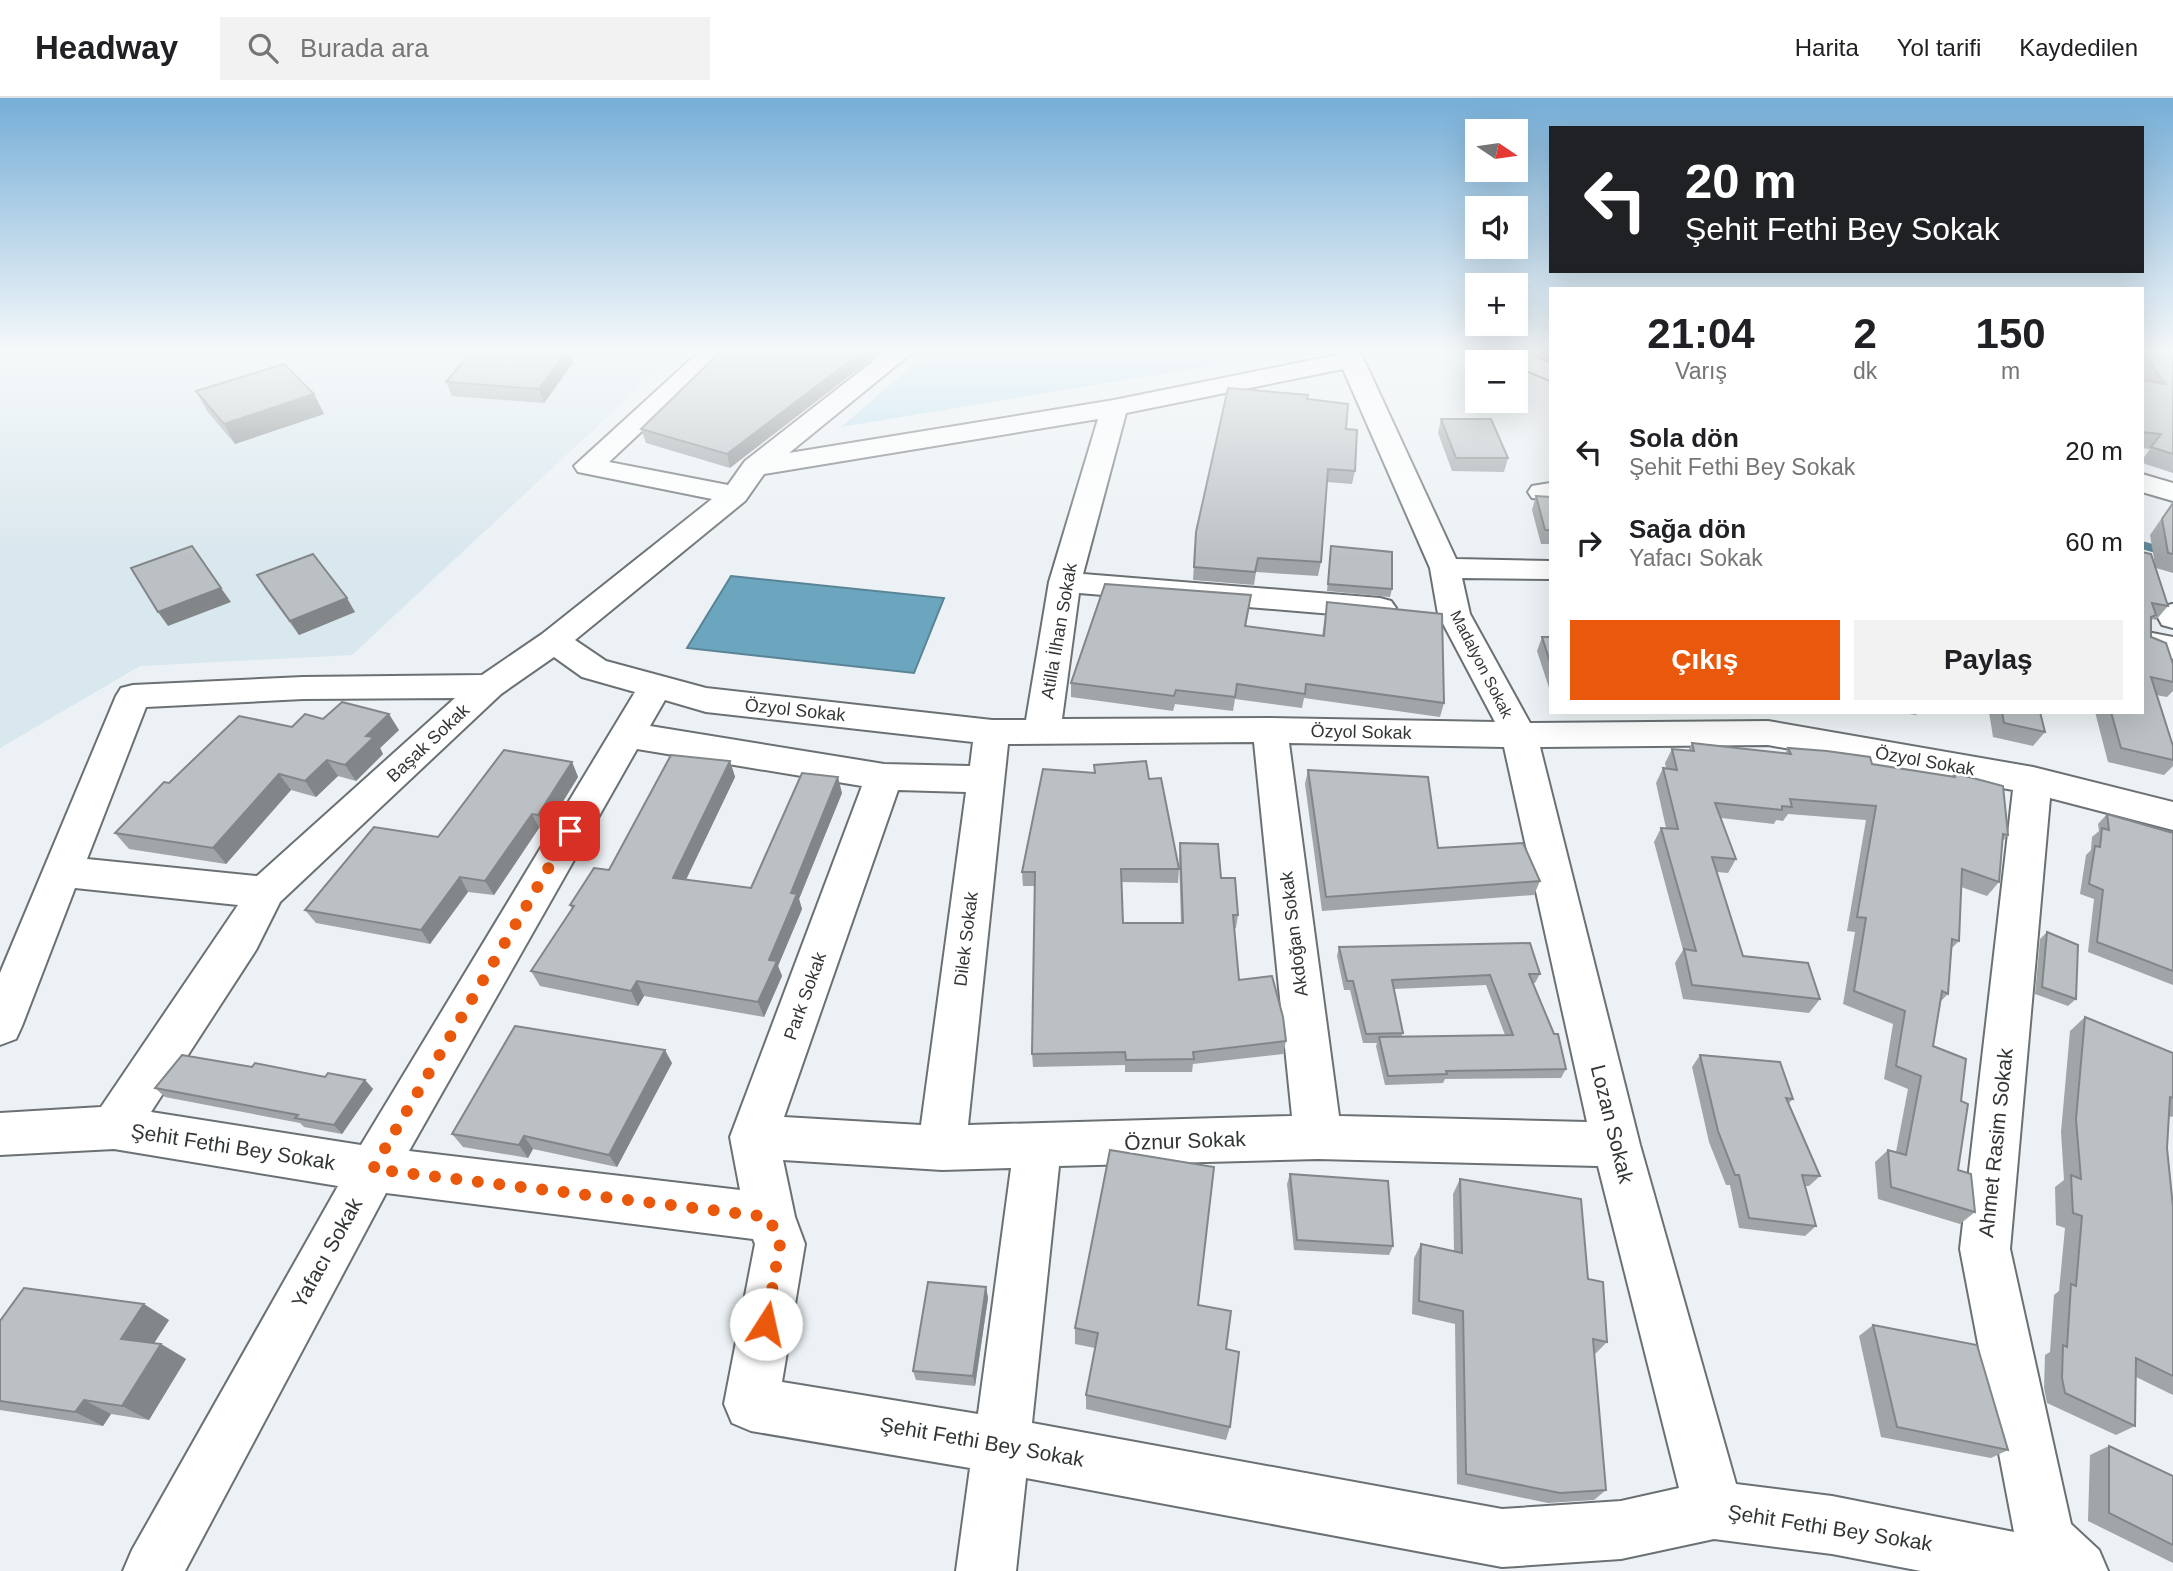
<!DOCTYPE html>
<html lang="tr">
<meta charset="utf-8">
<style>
body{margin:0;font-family:Arial,sans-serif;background:#f2f2f2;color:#202124;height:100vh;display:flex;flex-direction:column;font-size:26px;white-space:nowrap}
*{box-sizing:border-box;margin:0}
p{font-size:23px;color:#757577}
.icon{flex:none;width:38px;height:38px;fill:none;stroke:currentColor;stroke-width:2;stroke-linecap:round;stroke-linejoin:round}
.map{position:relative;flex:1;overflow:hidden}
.drawer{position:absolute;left:1549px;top:189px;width:595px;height:427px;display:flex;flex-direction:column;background:#fff;border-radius:0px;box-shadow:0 7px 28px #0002}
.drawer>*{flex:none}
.banner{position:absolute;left:1549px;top:28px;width:595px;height:147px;border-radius:0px;box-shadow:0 7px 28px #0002;background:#202124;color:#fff;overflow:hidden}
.needle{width:46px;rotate:103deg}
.tools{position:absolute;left:1465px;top:21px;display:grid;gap:14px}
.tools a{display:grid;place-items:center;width:63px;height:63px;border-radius:0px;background:#fff;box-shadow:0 7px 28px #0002;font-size:35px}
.pin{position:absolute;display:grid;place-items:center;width:60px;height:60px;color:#fff;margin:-30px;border-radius:14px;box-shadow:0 4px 10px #0006}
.me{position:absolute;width:77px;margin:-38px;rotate:10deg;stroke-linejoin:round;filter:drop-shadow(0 0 5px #0008)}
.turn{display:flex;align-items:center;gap:24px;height:147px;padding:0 21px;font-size:32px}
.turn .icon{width:91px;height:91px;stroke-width:2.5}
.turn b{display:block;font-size:49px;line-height:60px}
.eta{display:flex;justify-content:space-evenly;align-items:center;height:119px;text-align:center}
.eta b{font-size:42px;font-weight:600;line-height:49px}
.action{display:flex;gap:14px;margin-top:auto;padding:14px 21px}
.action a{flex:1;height:80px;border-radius:0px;background:#ea580c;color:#fff;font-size:28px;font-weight:600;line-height:80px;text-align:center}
.action a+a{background:#f2f2f2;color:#202124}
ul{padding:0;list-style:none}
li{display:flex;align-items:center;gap:21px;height:91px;padding:0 21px}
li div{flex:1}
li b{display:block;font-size:26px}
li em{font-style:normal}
header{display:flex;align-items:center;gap:42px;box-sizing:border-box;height:98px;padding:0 35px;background:#fff;border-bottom:2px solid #e0e0e0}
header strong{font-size:33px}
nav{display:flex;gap:38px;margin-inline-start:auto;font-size:24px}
.search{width:490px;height:63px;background:#f2f2f2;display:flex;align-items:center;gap:18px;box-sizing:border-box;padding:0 24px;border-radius:0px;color:#757577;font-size:26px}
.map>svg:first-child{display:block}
</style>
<header>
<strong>Headway</strong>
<div class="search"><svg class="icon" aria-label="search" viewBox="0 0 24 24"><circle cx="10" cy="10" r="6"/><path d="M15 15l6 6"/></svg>Burada ara</div>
<nav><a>Harita</a><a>Yol tarifi</a><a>Kaydedilen</a></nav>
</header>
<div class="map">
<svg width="2173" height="1473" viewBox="0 0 2173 1473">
<rect width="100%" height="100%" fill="#ebf1f4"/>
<path fill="#d9e7ee" d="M0 253H678L352 557 140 568 0 650Z"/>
<path fill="#b9dfef" d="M929 253H1278L1210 268 841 329Z"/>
<path fill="#6ba6be" stroke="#5a8496" stroke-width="2" d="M731 478 944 500 914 575 687 550Z"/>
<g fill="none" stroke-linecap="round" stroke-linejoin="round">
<g stroke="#5a8496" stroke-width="8">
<path d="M1543 253 1550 258"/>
<path d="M2142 447 2173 456"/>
</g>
<g stroke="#6b7073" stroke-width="4">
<g id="minor">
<path d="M700 253H727L609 364 728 387 745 363 886 253H914L789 355 1114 302 1337 257 1336 253H1360L1456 461 1550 463V481L1462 480 1470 516 1530 625 1768 623 2033 669 2173 704V732L2050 700 2010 1151 2071 1426 2099 1452 2108 1473H1921L1832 1456 1714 1441 1621 1461 1502 1469 1026 1380 1016 1473H956L970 1370 751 1333 732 1325 724 1306 755 1146 753 1141 386 1095 185 1473H123L132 1452 338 1088 114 1051 0 1057V1015L101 1009 238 807 75 790 22 928 16 941 0 947V875L116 598 121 590 133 587 303 579 482 577 542 536 712 401 588 376 578 374 574 368ZM1343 271 1430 470 1438 516 1495 624 1270 620 1062 621 1079 495 1380 520 1391 517 1396 510 1391 503 1380 500 1083 476 1126 315ZM1098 321 1049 484 1026 622H992L706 590 606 563 575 542 745 403 764 376ZM554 559 582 579 635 594 361 1047 151 1014 256 852 280 804 501 596ZM455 600 257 778 87 761 146 609 303 601ZM665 602 706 614 973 644 970 668 884 666 650 628ZM1254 644 1292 1018 968 1027 1008 646ZM1289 645 1504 649 1587 1024 1339 1018ZM1768 647 2013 692 1960 1151 2014 1434 1832 1398 1736 1386 1640 1047 1540 649ZM637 651 862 688 730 1039 740 1092 409 1053ZM898 692 966 694 921 1027 784 1019ZM1318 1061 1598 1068 1679 1390 1621 1403 1502 1411 1032 1325 1059 1068ZM783 1062 942 1072 1011 1070 978 1316 782 1284 805 1146 795 1119Z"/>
<path d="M1497 253H1526L1550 266V282L1516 268V264H1509Z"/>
<path d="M2142 376 2173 385V403L2142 394Z"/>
<path d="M1550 385V402L1532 400 1528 394 1532 388Z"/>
<path d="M2172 506H2173V530L2162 527 2156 516 2161 509Z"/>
<path d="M2142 533 2173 539V561L2142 553Z"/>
</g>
</g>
<use href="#minor" fill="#fff" fill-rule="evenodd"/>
</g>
<g fill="#a0a5a8" fill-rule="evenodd">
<path d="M472 253H569L573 265 544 305 452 298 446 284Z"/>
<path d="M721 253 730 370 646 345 641 331Z"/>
<path d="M2142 253H2173V375L2142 365V362L2150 351 2142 350Z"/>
<path d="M196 293 314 296 324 316 235 346 207 313Z"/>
<path d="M1307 302 1346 331 1355 373 1352 386 1327 384 1321 464 1318 478 1256 474 1254 487 1193 482 1196 434Z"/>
<path d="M1441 321 1508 360 1504 374 1452 373 1438 335Z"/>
<path d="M1536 398 1550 399V446H1541L1532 412Z"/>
<path d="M2173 404V475L2156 470 2168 508 2156 522 2153 521 2151 523V539L2173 566V593L2167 599 2156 597 2173 648V668L2164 677 2108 664 2095 614H2142L2155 467 2150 437Z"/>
<path d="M1331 448 1392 491 1390 499 1327 493Z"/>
<path d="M257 477 355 514 299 537 266 492Z"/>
<path d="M1251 497 1246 528 1322 538 1327 504 1444 605 1440 619 1304 600 1302 610 1235 601 1233 613 1175 606 1173 613 1071 599V585Z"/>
<path d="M1542 539H1550V593L1537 553Z"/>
<path d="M1895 614H1918L1916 617Z"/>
<path d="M1989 614H2040L2045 634 2033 648 1993 639Z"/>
<path d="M323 621 399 632 380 650 383 656 356 683 338 678 316 699 291 692 226 766 129 751 115 735 169 685 292 629Z"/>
<path d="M1692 645 1785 656 1788 650 1872 666 1952 678 1954 675 2008 737 2002 744 1999 784 1987 798 1961 789 1959 843 1951 851 1948 896 1940 904 1933 948 1961 1003 1958 1072 1975 1114 1960 1126 1878 1101 1875 1064 1888 1052 1896 1054 1908 991 1884 981 1893 926 1843 906 1855 834 1847 833 1866 722 1788 716 1783 723 1776 722 1774 726 1721 720 1736 761 1728 775 1717 774 1743 858 1820 901 1809 915 1683 901 1675 865 1683 852 1654 744 1661 730H1666L1656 685 1663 670 1666 671 1665 665 1672 651 1688 653Z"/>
<path d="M730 663 735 679 686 782 751 790 842 695 799 801 802 811 778 868 782 878 764 919 644 898 638 908 540 888 531 873 572 811 570 807Z"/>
<path d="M572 664 578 679 546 731 539 730 494 797 468 794 430 846 316 825 305 812Z"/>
<path d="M1094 667 1149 681 1179 771 1178 785 1121 784 1123 825H1181L1179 759 1180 745 1221 780 1238 817 1236 830H1234L1239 882 1286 943 1283 956 1193 966 1192 974H1125V967L1033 969 1032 956 1035 788H1023L1022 774 1094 675Z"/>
<path d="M1308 672 1438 750 1540 783 1534 797 1322 813 1305 686Z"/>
<path d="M2107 716 2173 735V887L2088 854 2094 801 2080 796 2086 757 2091 752 2092 739 2099 733 2098 726Z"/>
<path d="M2047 834 2076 901 2068 908 2035 896 2040 841Z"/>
<path d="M1339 849 1540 876 1535 885H1533L1566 971 1561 980 1445 981 1443 985 1385 987 1376 948 1377 945H1363L1350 892H1344L1337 858ZM1486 887 1505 937 1401 939 1403 935 1394 891Z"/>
<path d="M2085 919 2173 955V1018L2172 1019 2169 1018 2167 1050 2173 1109V1297L2136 1279 2135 1328 2116 1337 2047 1305 2044 1290 2045 1257 2050 1254 2054 1197 2059 1193 2065 1130 2056 1127 2055 1089 2064 1082 2061 1034 2070 933Z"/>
<path d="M1700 957 1793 1001 1788 1006 1820 1078 1809 1088H1805L1816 1128 1805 1138 1739 1130 1730 1087H1726L1709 1044 1692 969Z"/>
<path d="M672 965 617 1069 533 1051 528 1060 463 1049 452 1036Z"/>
<path d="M325 979 365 982 373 991 342 1036 304 1029 300 1025 165 999 155 990Z"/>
<path d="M1290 1076 1393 1148 1389 1157 1294 1152 1287 1086Z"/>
<path d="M1460 1081 1588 1181 1607 1244 1594 1257 1606 1392 1594 1402 1548 1405 1457 1386 1455 1226 1412 1216 1414 1160 1421 1146 1454 1153 1453 1096Z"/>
<path d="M986 1189 988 1200 975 1288 916 1282 913 1273Z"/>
<path d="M1198 1207 1226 1251 1230 1329 1226 1342 1086 1311V1297L1095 1250 1075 1246V1230Z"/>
<path d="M169 1222 154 1245 161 1246 186 1261 149 1322 111 1316 103 1328 0 1312V1223Z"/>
<path d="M1873 1227 2008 1352 1991 1360 1881 1339 1859 1238Z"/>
<path d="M2109 1348 2173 1378V1465L2088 1423 2090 1357Z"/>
</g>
<g fill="#828688">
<path d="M567 253H569L573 265 544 305 539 291Z"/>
<path d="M863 253H882L730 370 727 356Z"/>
<path d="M314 296 324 316 235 346 224 326Z"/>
<path d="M221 490 231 504 168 528 158 514Z"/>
<path d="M347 500 355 514 299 537 290 523Z"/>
<path d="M389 616 399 632 380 650 383 656 356 683 345 667 366 638Z"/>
<path d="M327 662 338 678 316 699 305 683Z"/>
<path d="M730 663 735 679 679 796 673 780Z"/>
<path d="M572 664 578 679 546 731 538 717Z"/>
<path d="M279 676 291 692 226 766 213 750Z"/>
<path d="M838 679 842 695 799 801 802 811 778 868 782 878 764 919 758 904 769 862 791 795Z"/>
<path d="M532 716 539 730 494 797 485 783Z"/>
<path d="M460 779 468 794 430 846 421 832Z"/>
<path d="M637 883 644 898 638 908 631 893Z"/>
<path d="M665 952 672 965 617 1069 609 1057Z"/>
<path d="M365 982 373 991 342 1036 334 1027Z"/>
<path d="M524 1038 533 1051 528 1060 519 1047Z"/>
<path d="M986 1189 988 1200 975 1288 973 1278Z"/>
<path d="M144 1206 169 1222 147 1256 121 1241Z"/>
<path d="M161 1246 186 1261 149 1322 122 1308Z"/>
<path d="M84 1302 111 1316 103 1328 75 1314Z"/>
</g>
<g fill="#bac0c3" stroke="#828688" stroke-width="2">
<path d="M472 253H567L539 291 446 284Z"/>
<path d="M721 253H863L727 356 641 331Z"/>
<path d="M2142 253H2173V356L2151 349 2161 336 2142 334V282L2165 286Z"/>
<path d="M284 266 314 296 224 326 196 293Z"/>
<path d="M1228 290 1308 297 1307 301 1348 306 1346 331 1357 332 1355 373 1328 371 1321 464 1258 460 1255 474 1194 469 1196 434Z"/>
<path d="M1441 321H1491L1508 360H1456Z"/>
<path d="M1536 398 1550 399V432H1545Z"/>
<path d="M2173 405V456L2168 455 2162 421Z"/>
<path d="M192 448 221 490 158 514 131 470Z"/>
<path d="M1331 448 1392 454V491L1328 486Z"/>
<path d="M2142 454 2151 456 2168 508 2152 505 2156 517 2151 519V539L2166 545 2173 566V584L2151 579 2173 648V662L2121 650 2111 614H2142Z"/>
<path d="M313 456 347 500 290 523 257 477Z"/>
<path d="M1105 486 1251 497 1245 528 1324 538 1327 504 1442 516 1444 605 1306 586 1305 596 1237 586 1235 599 1176 592 1174 598 1071 585Z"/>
<path d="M1542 539H1550V564Z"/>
<path d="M342 604 389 616 366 638 374 639 345 667 327 662 305 683 279 676 213 750 115 735 164 684 169 685 239 618 292 629 305 616 323 621Z"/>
<path d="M2002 614H2040L2045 634 2004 625Z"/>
<path d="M1692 645 1791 656 1788 650 1827 653 1870 659 1872 666 1955 679 1954 675 2003 688 2008 737 2003 736 1999 784 1962 771 1959 843 1952 841 1948 896 1942 893 1933 948 1966 961 1961 1003 1968 1006 1958 1072 1971 1076 1975 1114 1891 1089 1888 1052 1906 1057 1921 978 1896 968 1905 913 1854 893 1866 820 1857 819 1876 708 1790 701 1792 709 1782 708V712L1715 705 1736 761 1712 759 1743 858 1808 865 1820 901 1692 887 1684 851 1696 853 1661 730 1678 731 1663 670 1677 672 1672 651 1694 653Z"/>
<path d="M504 652 572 664 538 717 532 716 485 783 460 779 421 832 305 812 374 729 438 739Z"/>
<path d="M671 657 730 663 673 780 751 790 802 675 838 679 791 795 797 796 769 862 777 863 758 904 637 883 631 893 531 873 574 808 570 807 594 770 609 772Z"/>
<path d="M1146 663 1149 681 1161 680 1179 771H1121L1123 825H1183L1180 745 1218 746 1221 780H1235L1238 817H1233L1239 882 1272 878 1283 919 1286 943 1193 954 1194 961 1126 962 1125 954 1032 956 1035 774H1022L1043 671 1095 675 1094 667Z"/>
<path d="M1308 672 1428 679 1438 750 1523 745 1540 783 1326 799Z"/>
<path d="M2107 716 2173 735V873L2097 844 2103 792 2089 786 2095 748 2100 749 2102 730 2109 732Z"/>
<path d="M2047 834 2078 847 2076 901 2042 889Z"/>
<path d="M1530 845 1540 876H1529L1554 936H1558L1566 971 1446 973 1447 976 1388 978 1379 939 1513 937 1490 877 1392 882 1403 935 1366 936 1353 883H1347L1339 849Z"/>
<path d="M2085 919 2173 955V1000L2170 999 2167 1050 2173 1109V1278L2136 1260 2135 1328 2065 1295 2062 1280 2063 1247 2067 1249 2071 1186 2076 1188 2082 1118 2073 1115 2071 1077 2081 1081 2076 1021Z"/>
<path d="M515 928 665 952 609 1057 524 1038 519 1047 452 1036Z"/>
<path d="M182 957 252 969 255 965 325 979 328 975 365 982 334 1027 295 1020 298 1017 155 990Z"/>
<path d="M1700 957 1780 964 1793 1001 1786 1000 1820 1078 1802 1077 1816 1128 1749 1120 1739 1077H1735L1718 1033Z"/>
<path d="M1110 1052 1214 1069 1198 1207 1231 1213 1226 1251 1239 1254 1230 1329 1086 1297 1098 1235 1075 1230Z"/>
<path d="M1290 1076 1388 1083 1393 1148 1297 1142Z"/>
<path d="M1460 1081 1581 1101 1588 1181 1603 1184 1607 1244 1593 1241 1606 1392 1560 1395 1466 1376 1463 1213 1419 1203 1421 1146 1462 1155Z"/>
<path d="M928 1184 986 1189 973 1278 913 1273Z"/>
<path d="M24 1190 144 1206 121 1241 161 1246 122 1308 84 1302 75 1314 0 1303V1223Z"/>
<path d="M1873 1227 1977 1247 2008 1352 1897 1329Z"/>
<path d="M2109 1348 2173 1378V1447L2109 1415Z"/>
</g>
<linearGradient id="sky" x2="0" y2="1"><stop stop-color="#76aed7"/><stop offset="0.55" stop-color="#f6f9fa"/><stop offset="1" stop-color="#f6f9fa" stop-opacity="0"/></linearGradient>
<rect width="2173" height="460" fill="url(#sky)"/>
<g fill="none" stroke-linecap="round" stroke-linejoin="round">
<path stroke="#ea580c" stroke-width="12" stroke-dasharray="0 21.6" d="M570 733 373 1071 769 1119 780 1146 766 1226"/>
</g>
<g text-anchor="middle" stroke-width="5" stroke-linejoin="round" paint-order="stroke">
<g font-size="16" fill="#333637" stroke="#fff">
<text transform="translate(1482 566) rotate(63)" y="6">Madalyon Sokak</text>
</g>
<g font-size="18" fill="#333637" stroke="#fff">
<text transform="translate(1059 533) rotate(-80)" y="6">Atilla İlhan Sokak</text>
<text transform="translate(795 612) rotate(6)" y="6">Özyol Sokak</text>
<text transform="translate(1361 634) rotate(1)" y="6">Özyol Sokak</text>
<text transform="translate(428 645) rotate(-43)" y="6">Başak Sokak</text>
<text transform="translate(1925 663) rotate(10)" y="6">Özyol Sokak</text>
<text transform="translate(1294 836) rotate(-97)" y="6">Akdoğan Sokak</text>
<text transform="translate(966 841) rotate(-83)" y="6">Dilek Sokak</text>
<text transform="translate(805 898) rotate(-70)" y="6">Park Sokak</text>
</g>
<g font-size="21" fill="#333637" stroke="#fff">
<text transform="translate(1612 1026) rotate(76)" y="7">Lozan Sokak</text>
<text transform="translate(1185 1043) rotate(-2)" y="7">Öznur Sokak</text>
<text transform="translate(1996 1045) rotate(-84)" y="7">Ahmet Rasim Sokak</text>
<text transform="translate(233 1049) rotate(9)" y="7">Şehit Fethi Bey Sokak</text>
<text transform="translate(327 1155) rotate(-61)" y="7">Yafacı Sokak</text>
<text transform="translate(982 1344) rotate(10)" y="7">Şehit Fethi Bey Sokak</text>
<text transform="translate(1830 1430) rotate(9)" y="7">Şehit Fethi Bey Sokak</text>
</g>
</g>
</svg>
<div class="tools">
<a><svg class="needle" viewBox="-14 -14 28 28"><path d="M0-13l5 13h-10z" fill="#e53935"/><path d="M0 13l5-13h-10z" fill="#757577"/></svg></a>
<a><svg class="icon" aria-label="sound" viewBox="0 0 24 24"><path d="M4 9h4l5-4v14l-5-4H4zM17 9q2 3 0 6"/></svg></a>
<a>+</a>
<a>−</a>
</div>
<div class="pin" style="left:570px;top:733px;background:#d93025"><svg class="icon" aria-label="arrive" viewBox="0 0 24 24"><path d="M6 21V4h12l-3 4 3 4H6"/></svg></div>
<svg class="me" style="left:766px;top:1226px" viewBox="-20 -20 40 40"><circle r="19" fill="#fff"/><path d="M0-13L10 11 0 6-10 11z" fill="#ea580c"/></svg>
<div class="banner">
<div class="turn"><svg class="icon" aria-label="left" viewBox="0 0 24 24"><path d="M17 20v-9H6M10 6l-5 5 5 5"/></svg><div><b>20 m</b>Şehit Fethi Bey Sokak</div></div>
</div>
<section class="drawer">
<div class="eta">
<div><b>21:04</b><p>Varış</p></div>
<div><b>2</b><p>dk</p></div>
<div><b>150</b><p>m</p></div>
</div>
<ul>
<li><svg class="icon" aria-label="left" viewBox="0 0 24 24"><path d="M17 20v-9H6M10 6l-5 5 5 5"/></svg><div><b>Sola dön</b><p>Şehit Fethi Bey Sokak</p></div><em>20 m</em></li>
<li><svg class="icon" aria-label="right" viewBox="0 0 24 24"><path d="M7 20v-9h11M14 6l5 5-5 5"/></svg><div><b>Sağa dön</b><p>Yafacı Sokak</p></div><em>60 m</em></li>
</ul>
<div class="action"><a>Çıkış</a><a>Paylaş</a></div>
</section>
</div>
